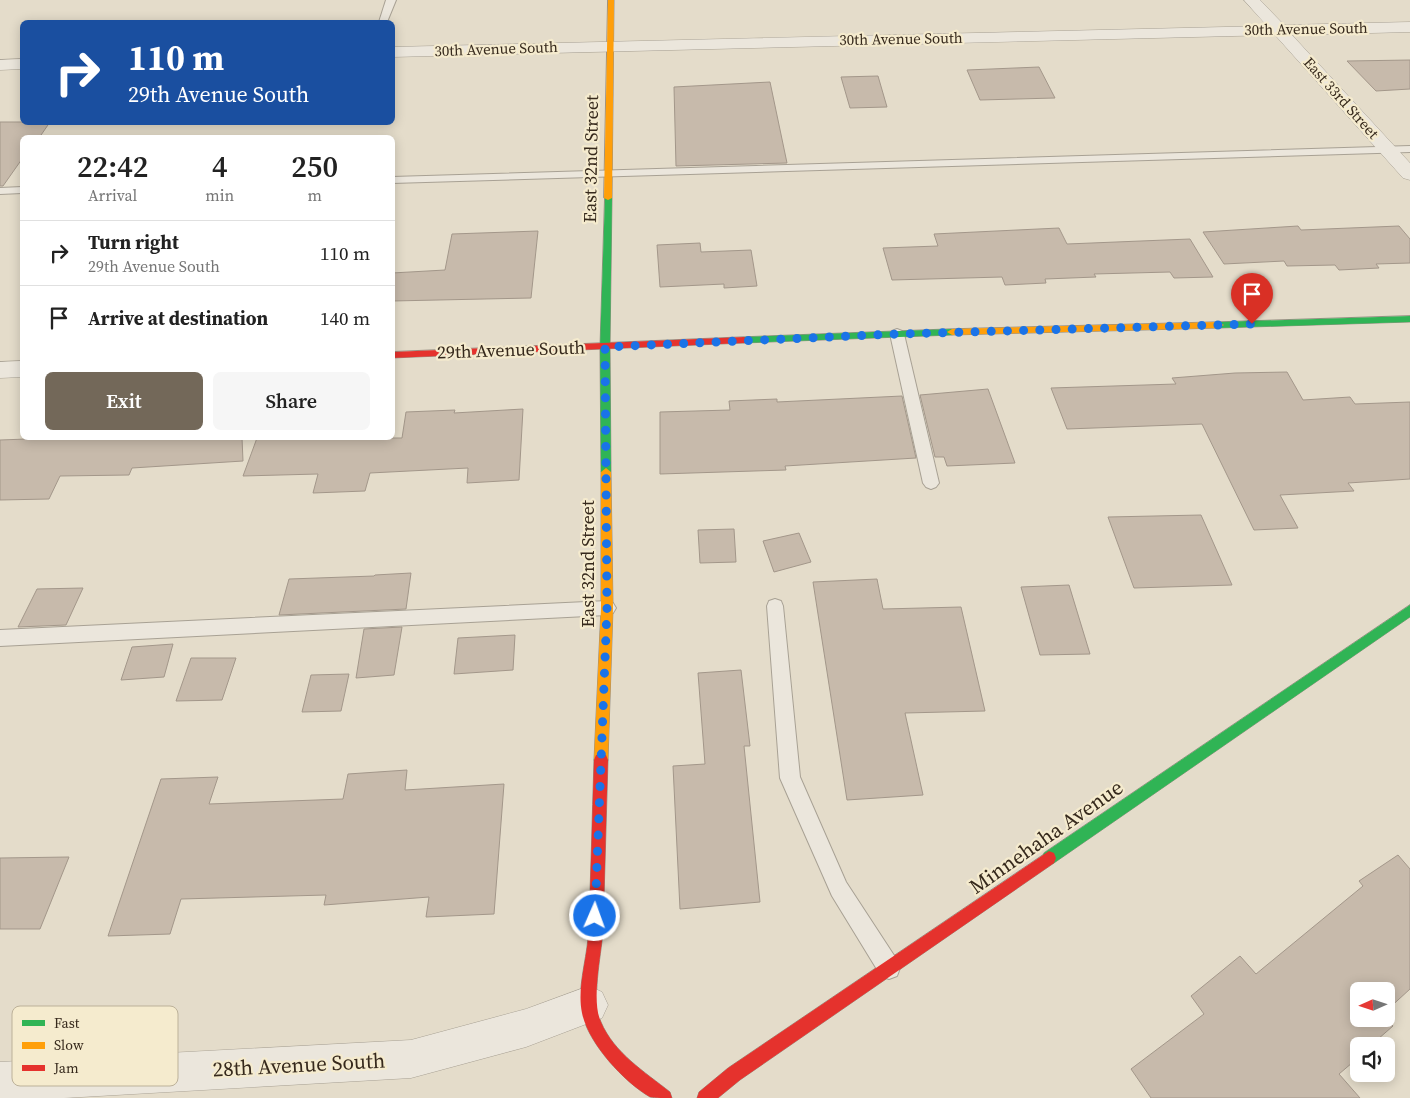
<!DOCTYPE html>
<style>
body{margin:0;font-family:"Source Serif 4",serif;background:#f6f6f6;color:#222;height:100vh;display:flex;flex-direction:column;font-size:19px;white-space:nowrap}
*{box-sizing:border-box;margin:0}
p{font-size:16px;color:#767676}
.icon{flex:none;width:28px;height:28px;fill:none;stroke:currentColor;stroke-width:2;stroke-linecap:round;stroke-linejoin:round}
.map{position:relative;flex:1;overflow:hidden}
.panel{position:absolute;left:20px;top:135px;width:375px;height:305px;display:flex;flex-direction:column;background:#fff;border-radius:8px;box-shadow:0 2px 12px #0003}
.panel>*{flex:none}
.hud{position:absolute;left:20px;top:20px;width:375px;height:105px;border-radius:8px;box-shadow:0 2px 12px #0003;background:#1a4fa0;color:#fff;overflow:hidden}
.needle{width:32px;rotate:267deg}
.controls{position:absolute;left:1350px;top:982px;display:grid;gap:10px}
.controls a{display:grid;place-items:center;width:45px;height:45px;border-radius:8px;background:#fff;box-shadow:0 2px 12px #0003;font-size:25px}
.pin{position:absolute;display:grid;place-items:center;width:42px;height:42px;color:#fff;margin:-51px -21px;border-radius:50% 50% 50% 0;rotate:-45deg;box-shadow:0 0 5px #0007}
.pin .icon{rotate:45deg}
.me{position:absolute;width:55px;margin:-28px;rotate:2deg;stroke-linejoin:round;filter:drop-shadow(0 0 4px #0008)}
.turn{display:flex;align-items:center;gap:18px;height:105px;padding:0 25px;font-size:22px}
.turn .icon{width:65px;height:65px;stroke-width:2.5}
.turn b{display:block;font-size:35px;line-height:42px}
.eta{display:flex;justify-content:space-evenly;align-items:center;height:85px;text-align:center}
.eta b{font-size:30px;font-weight:600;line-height:35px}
.button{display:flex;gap:10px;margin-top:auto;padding:10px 25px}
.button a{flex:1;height:58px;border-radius:8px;background:#736859;color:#fff;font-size:20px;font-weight:600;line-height:58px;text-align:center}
.button a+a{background:#f6f6f6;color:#222}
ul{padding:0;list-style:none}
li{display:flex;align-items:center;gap:15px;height:65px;padding:0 25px;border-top:1px solid #e0e0e0}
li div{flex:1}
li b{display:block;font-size:19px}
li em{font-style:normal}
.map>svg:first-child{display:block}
</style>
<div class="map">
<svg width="1410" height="1098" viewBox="0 0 1410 1098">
<rect width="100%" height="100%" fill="#e4dcca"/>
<g fill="#c7baab" stroke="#a3978a">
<path d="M1410 60V89L1376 91 1347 61Z"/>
<path d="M1039 67 1055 98 980 100 967 70Z"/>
<path d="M878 76 887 107 850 108 841 77Z"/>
<path d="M770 82 787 163 676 166 674 87Z"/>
<path d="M0 122H50L39 138H22V159L3 186H0Z"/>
<path d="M1298 226 1301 230 1399 226 1410 239V263L1376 264 1379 268 1339 270 1335 265 1287 266 1284 261 1224 264 1203 232Z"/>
<path d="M1059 228 1067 244 1190 239 1213 277 1174 278 1170 272 1094 274 1096 277 1045 279 1046 283 1005 285 1002 277 892 280 883 248 938 246 934 234Z"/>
<path d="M538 231 531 298 392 301V273L445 270 452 234Z"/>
<path d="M700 243 701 252 751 250 757 286 724 288V284L660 287 657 245Z"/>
<path d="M1287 372 1303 400 1350 397 1355 404 1410 402V479L1348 483 1354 491 1280 495 1298 528 1254 530 1202 424 1067 429 1051 388 1176 384 1172 378 1235 373Z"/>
<path d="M988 389 1015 463 947 466 944 457H935L920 395Z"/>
<path d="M902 396 916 458 785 466 786 470 660 474V412L730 410 729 401 777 399V402Z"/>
<path d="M523 409 519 480 467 483 468 468 370 473 365 491 313 493 318 474 243 476 257 438H402L406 412 455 410 454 413Z"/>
<path d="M54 438H242L243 461 132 468 129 475 60 476 49 499 0 500V440Z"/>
<path d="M1201 515 1232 585 1134 588 1108 517Z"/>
<path d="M734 529 736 562 700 563 698 530Z"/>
<path d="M799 533 811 562 774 572 763 541Z"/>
<path d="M411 573 406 609 279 615 289 579 374 576 375 575Z"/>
<path d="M877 579 883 609 961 607 985 711 905 713 923 795 847 800 813 582Z"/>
<path d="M1069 585 1090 654 1040 655 1021 587Z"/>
<path d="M83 588 66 625 18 627 37 589Z"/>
<path d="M402 627 394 675 356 678 364 629Z"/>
<path d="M515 635 513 670 454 674 458 638Z"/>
<path d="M173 644 164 677 121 680 132 647Z"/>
<path d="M191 658H236L222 700 176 701Z"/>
<path d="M741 670 750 746H744L760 902 680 909 673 766 705 764 698 673Z"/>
<path d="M349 674 341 711 302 712 311 675Z"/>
<path d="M407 770 405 790 504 784 494 914 426 917 429 897 324 905 326 895 181 899 170 934 108 936 161 779 218 777 209 804 343 799 348 774Z"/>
<path d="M1398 855 1410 869V989L1386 1011V991H1359V1019L1386 1018 1393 1026 1370 1046H1359V1057L1339 1074 1360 1098H1151L1131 1069 1204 1014 1191 996 1240 956 1256 974 1363 886 1359 881Z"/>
<path d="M69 857 40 929H0V858Z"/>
</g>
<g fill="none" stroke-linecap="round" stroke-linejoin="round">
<g stroke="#a8a194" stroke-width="2">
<g id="lane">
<path d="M386 0H396L387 22H379Z"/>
<path d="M1410 146V152L392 183V177Z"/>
<path d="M22 187V193L0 194V188Z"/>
<path d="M897 329 902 331 904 334 939 483 936 487 931 489 926 487 923 483 890 334 892 331Z"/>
<path d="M775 599 781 601 783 606 800 777 846 882 897 960 900 968 897 976 889 979 881 976 832 896 780 778 767 606 769 601Z"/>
<path d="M607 601 613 603 616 608 613 613 607 615 0 646V630Z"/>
</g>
</g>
<g stroke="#a8a194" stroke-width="1">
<g id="street">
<path d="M1244 0H1260L1284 25 1410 22V32L1292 35 1410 163V180L1403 178 1275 35 392 57V47L1267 26Z"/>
<path d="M22 59V69L0 70V60Z"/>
<path d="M22 361V377L0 378V362Z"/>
<path d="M589 986 602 992 608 1005 602 1018 526 1047 411 1078 64 1098H0V1062L411 1040 526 1009Z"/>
</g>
</g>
<g stroke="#989084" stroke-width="1">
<g id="fast">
<path d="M605 196 612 198 610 347 611 472 606 476 601 472 600 347Z"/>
<path d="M1410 316V322L1219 328 1214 325 1219 322Z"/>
<path d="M952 329 957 332 952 335 744 343 739 340 744 337Z"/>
<path d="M1410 605V617L1054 863 1049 865 1044 863 1042 858 1044 853Z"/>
</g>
</g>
<g stroke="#989084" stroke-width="1">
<g id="slow">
<path d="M608 0H614L612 198 608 200 604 198Z"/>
<path d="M1219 322 1224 325 1219 328 952 335 947 332 952 329Z"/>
<path d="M606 468 611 472 613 608 608 760 606 765 601 766 596 765 594 760 601 608V472Z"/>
</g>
</g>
<g stroke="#989084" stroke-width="1">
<g id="jam">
<path d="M744 337 749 340 744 343 392 358V352Z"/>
<path d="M601 754 606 755 608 760C606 817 605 875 603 932 601 956 591 1001 601 1022 614 1053 645 1072 670 1092L672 1098C666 1098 655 1098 650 1097 624 1082 588 1043 582 1013 577 989 586 962 588 938 591 879 592 819 594 760L596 755Z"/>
<path d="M1049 851 1054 853 1056 858 1054 863 740 1080 718 1098H697L699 1092 728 1068Z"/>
</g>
</g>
<use href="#lane" fill="#ebe6dc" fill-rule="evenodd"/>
<use href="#street" fill="#ebe6dc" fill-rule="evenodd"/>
<use href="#fast" fill="#30b455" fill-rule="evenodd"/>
<use href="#slow" fill="#ff9f0a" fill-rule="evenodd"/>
<use href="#jam" fill="#e5322d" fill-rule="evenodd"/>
</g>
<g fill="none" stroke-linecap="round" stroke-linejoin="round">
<path stroke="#1a73e8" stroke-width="9" stroke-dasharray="0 16.2" d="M595 916 607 608 605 347 897 334 1252 324"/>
</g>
<g text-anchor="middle" stroke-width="4.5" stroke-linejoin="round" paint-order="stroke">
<g font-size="15" fill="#36291c" stroke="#f5ebce">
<text transform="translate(1306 29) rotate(-1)" y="5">30th Avenue South</text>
<text transform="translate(901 39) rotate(-1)" y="5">30th Avenue South</text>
<text transform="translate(496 49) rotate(-2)" y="5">30th Avenue South</text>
<text transform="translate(1341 98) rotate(48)" y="5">East 33rd Street</text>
</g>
<g font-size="18" fill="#36291c" stroke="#f5ebce">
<text transform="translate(591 159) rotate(-89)" y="6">East 32nd Street</text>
<text transform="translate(511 350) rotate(-2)" y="6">29th Avenue South</text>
<text transform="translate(588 564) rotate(-90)" y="6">East 32nd Street</text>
</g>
<g font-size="21" fill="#36291c" stroke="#f5ebce">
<text transform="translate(1046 837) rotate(-35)" y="7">Minnehaha Avenue</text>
<text transform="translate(299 1065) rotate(-3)" y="7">28th Avenue South</text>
</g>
</g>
<rect x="12" y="1006" width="166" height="80" rx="8" fill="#f5ebce" stroke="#bcb199" stroke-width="1"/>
<rect x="22" y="1020" width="23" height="6" fill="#30b455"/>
<rect x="22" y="1042" width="23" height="7" fill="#ff9f0a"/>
<rect x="22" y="1065" width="23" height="6" fill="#e5322d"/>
<g font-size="14" fill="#36291c">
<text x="54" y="1028">Fast</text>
<text x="54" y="1050">Slow</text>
<text x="54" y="1073">Jam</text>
</g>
</svg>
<div class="controls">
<a><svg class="needle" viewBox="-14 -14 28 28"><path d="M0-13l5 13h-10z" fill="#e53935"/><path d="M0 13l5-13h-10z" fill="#767676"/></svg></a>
<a><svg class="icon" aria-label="sound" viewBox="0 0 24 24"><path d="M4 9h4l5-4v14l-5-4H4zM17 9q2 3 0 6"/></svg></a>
</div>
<div class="pin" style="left:1252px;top:324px;background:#d93025"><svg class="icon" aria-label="arrive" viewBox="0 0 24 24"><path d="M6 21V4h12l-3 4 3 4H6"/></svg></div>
<svg class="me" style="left:595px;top:916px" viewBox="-20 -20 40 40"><circle r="17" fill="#1a73e8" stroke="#fff" stroke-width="3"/><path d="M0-11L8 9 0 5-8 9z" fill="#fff"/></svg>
<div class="hud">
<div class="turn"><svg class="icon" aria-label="right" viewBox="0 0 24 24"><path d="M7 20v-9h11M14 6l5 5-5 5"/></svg><div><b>110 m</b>29th Avenue South</div></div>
</div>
<section class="panel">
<div class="eta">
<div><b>22:42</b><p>Arrival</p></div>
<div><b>4</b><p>min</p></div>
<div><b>250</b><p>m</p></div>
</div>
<ul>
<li><svg class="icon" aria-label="right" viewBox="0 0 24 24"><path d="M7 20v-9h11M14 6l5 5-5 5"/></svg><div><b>Turn right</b><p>29th Avenue South</p></div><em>110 m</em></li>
<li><svg class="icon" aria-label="arrive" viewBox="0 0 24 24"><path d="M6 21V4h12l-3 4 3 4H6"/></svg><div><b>Arrive at destination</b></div><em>140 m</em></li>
</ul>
<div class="button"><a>Exit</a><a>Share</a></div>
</section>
</div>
